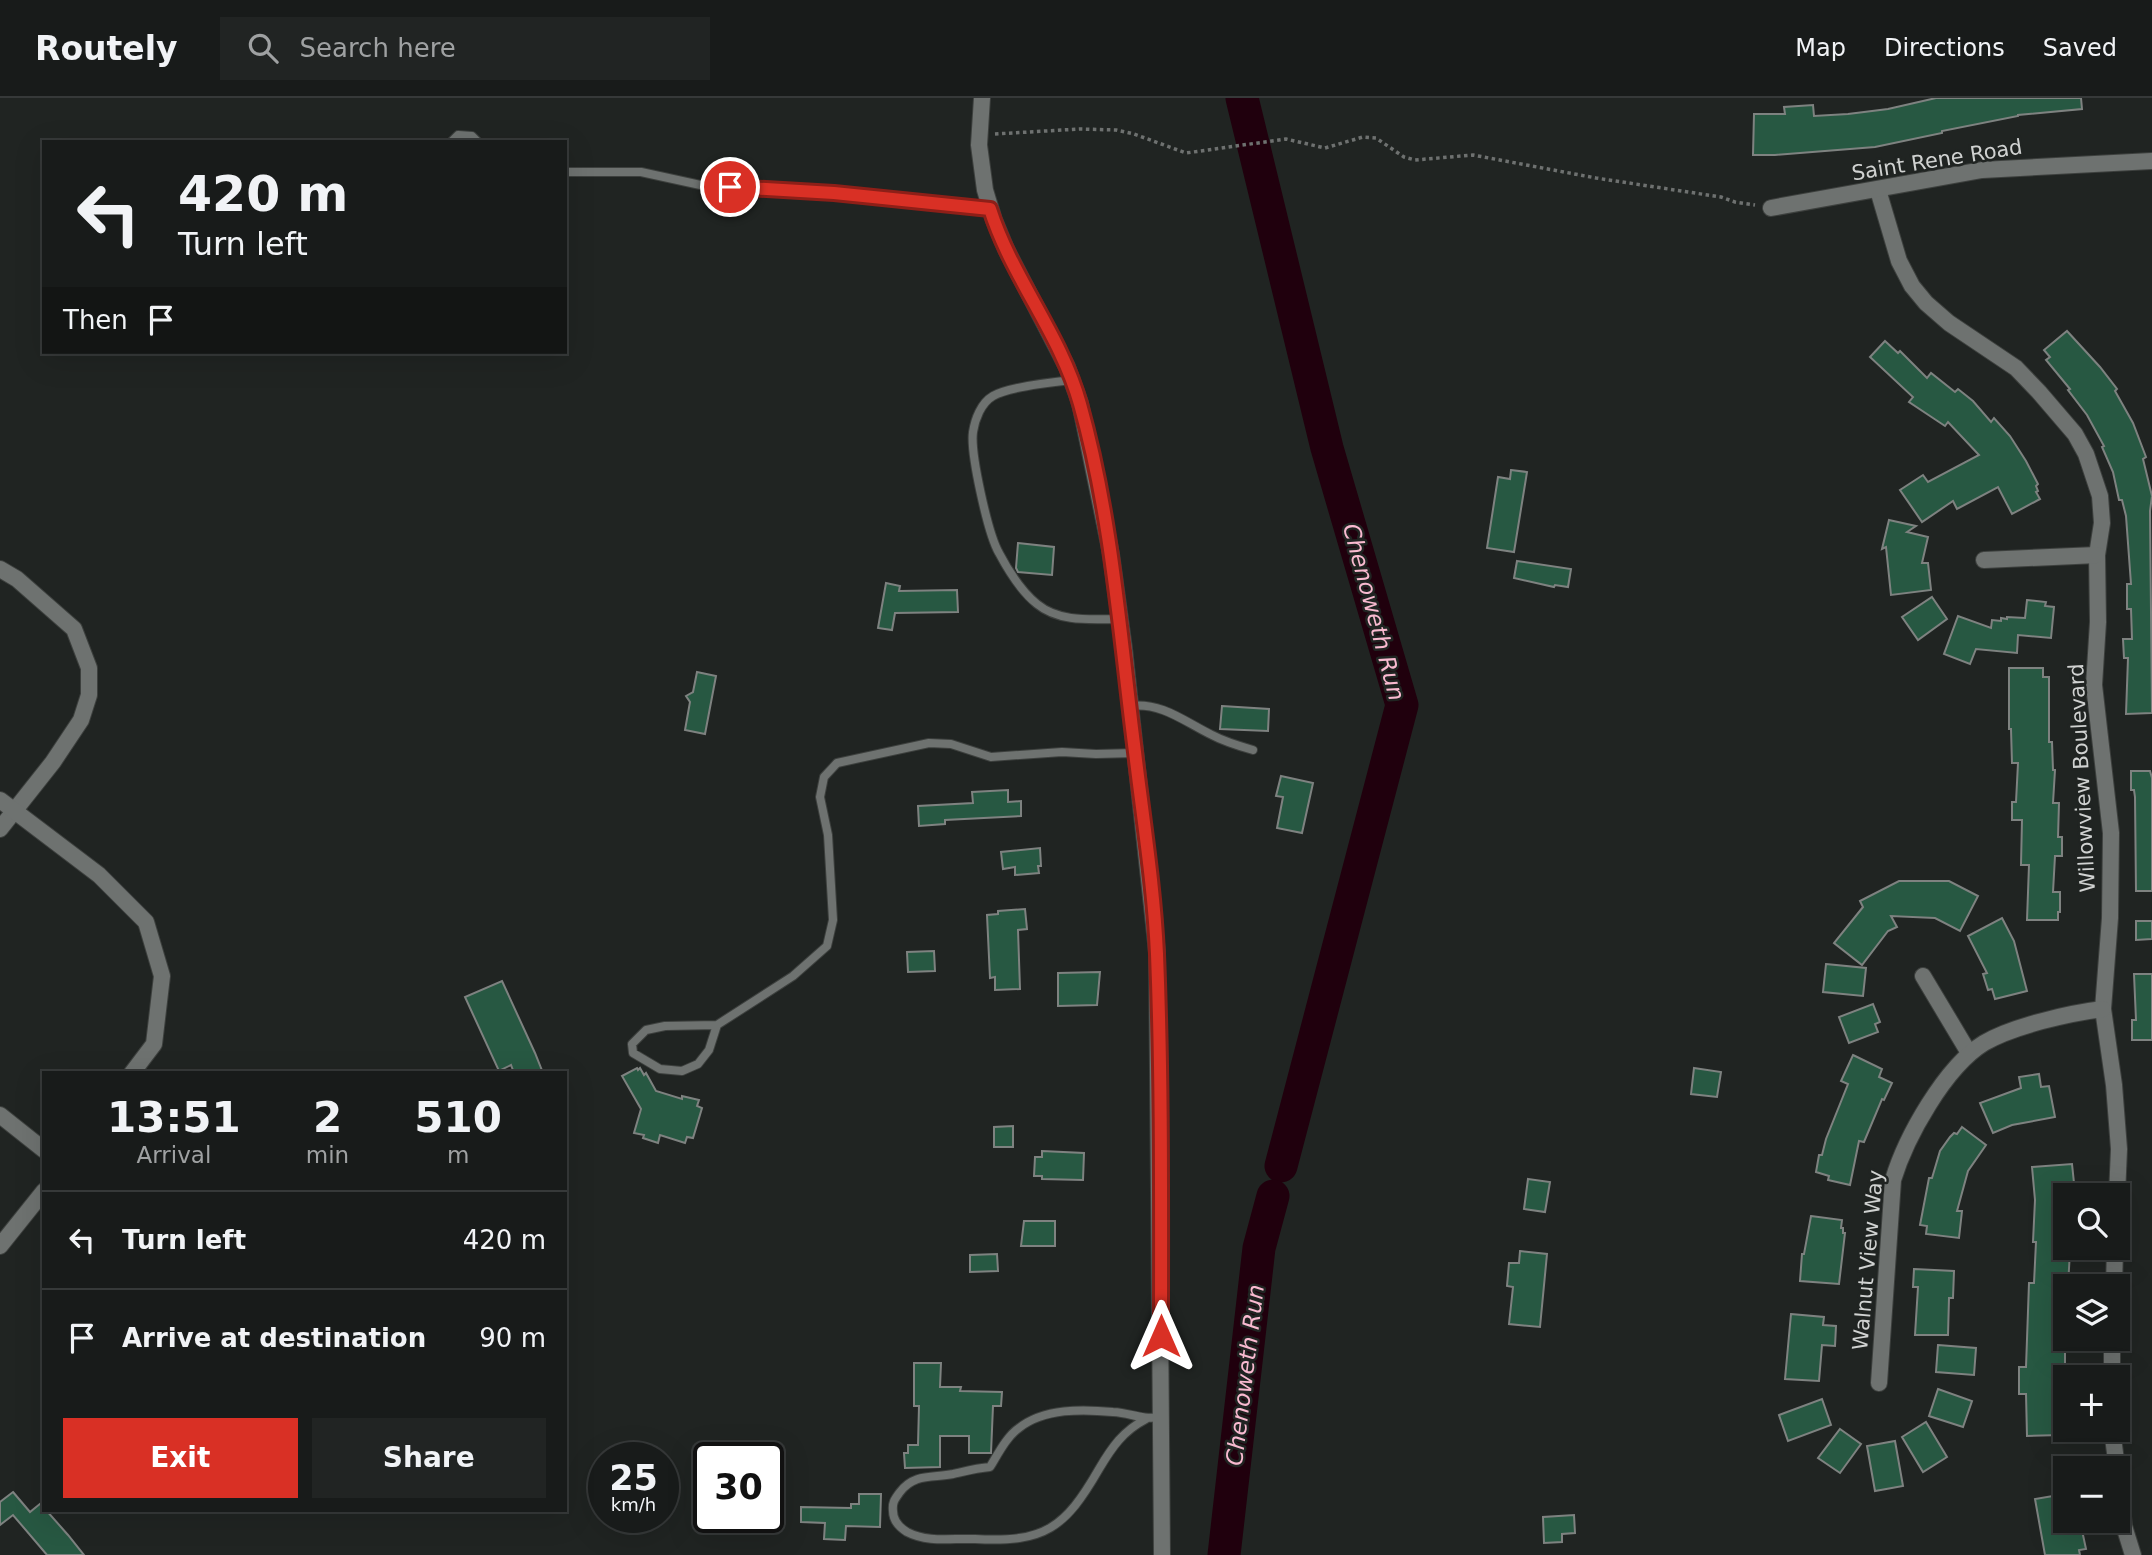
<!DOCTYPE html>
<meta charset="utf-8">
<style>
body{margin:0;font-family:"DejaVu Sans",sans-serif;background:#212423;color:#f1f3f6;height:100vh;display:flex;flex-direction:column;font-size:26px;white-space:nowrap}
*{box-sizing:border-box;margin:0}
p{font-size:23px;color:#9fa1a2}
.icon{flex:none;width:38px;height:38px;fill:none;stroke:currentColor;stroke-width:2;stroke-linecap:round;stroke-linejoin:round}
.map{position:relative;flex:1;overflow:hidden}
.details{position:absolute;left:42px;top:973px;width:525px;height:441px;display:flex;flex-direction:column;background:#181b1a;border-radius:0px;box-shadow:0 7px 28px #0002,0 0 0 2px #363939}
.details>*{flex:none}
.guide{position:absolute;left:42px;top:42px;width:525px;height:214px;border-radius:0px;box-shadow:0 7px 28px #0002,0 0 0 2px #363939;background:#181b1a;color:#f1f3f6;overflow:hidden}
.fabs{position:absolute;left:2053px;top:1085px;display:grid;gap:14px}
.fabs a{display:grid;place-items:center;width:77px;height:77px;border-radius:0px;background:#181b1a;box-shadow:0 7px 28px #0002,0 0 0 2px #363939;font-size:35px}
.speed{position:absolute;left:588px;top:1344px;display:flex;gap:14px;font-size:35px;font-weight:700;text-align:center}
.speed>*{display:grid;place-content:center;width:91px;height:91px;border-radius:50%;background:#181b1a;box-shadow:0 7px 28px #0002,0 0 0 2px #363939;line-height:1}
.speed small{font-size:18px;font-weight:400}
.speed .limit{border:4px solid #111;border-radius:10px;background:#fff;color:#111}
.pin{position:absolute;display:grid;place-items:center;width:60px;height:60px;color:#fff;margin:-30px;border:4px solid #fff;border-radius:50%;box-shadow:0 2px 7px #0007}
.me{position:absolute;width:77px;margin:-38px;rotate:0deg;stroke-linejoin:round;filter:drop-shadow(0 0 5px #0008)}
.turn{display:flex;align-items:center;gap:24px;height:147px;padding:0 21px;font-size:32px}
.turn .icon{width:91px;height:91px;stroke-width:2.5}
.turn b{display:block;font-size:49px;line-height:60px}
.then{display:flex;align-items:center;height:66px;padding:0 21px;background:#0003;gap:14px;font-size:26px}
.eta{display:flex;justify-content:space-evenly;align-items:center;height:119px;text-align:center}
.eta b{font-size:42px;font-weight:700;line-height:49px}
.cta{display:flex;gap:14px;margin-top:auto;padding:14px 21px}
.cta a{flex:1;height:80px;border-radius:0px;background:#d93025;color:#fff;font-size:28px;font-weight:700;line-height:80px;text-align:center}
.cta a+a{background:#212423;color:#f1f3f6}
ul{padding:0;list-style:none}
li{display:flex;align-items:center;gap:21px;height:98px;padding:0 21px;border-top:2px solid #363939}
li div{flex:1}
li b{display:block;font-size:26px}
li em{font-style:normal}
header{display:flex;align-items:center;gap:42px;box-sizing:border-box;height:98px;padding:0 35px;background:#181b1a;border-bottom:2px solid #363939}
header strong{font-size:33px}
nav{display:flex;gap:38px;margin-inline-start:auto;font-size:24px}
.search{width:490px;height:63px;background:#212423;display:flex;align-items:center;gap:18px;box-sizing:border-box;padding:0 24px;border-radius:0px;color:#9fa1a2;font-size:26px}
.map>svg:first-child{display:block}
</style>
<header>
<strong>Routely</strong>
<div class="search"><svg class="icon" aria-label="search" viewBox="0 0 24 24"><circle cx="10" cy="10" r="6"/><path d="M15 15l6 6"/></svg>Search here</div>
<nav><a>Map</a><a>Directions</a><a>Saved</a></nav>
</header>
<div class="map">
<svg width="2152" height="1457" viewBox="0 0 2152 1457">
<rect width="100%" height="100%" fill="#202422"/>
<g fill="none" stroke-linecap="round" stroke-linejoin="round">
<g stroke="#20000d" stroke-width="33">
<path d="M1242 0 1327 350 1402 607 1281 1068"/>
<path d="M1224 1457 1259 1150 1273 1098"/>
</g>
</g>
<g fill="#275842" stroke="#7e8280" stroke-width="2">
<path d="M1936 0H2081L2082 11 2018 17V18L1942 33V35L1875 49 1775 57H1753L1754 16H1785L1784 9 1813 7 1814 18 1848 16 1888 11Z"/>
<path d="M2067 233 2100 269 2117 291 2115 293 2133 325 2146 359 2143 361 2152 398 2150 413 2152 615 2126 616 2128 560H2124L2123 541H2132L2131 511H2127V486H2131L2126 418 2122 402H2119L2113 374 2102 349 2104 348 2087 317 2068 292 2070 291 2046 262 2050 259 2044 252Z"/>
<path d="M1885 243 1898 255 1900 253 1927 280 1931 275 1955 294 1958 291 1973 303 1991 324 1994 320 2010 338 2026 363 2038 386 2036 388 2038 393 2036 394 2040 401 2012 416 1998 389 1957 411 1953 403 1922 424 1900 392 1923 377 1928 384 1979 357 1948 324 1945 328 1909 304 1913 299 1870 259Z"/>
<path d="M1511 372 1527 374 1514 454 1487 450 1498 379 1510 381Z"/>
<path d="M1889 422 1916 428 1907 434 1928 439 1922 465H1928L1931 492 1891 497 1886 449 1882 451Z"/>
<path d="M1018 445 1054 449 1052 477 1018 474 1016 470Z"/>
<path d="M1517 463 1571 471 1568 489 1555 487 1554 489 1514 480Z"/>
<path d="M886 485 900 488 899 493 957 492 958 514 895 515 892 532 878 530Z"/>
<path d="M1932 499 1947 521 1918 542 1902 519Z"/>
<path d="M2027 502 2046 504 2045 508 2054 509 2051 540 2018 537 2017 555 1976 551 1970 566 1944 556 1958 518 1991 530 1992 522 2001 523V520L2007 521V519L2025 520Z"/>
<path d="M2009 570H2043V579H2049V644H2052L2053 672H2055L2053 705H2059L2058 739H2062V758H2055L2053 794H2060V814H2058V822H2027L2029 767H2021L2022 722H2012V704H2016L2018 665H2012L2011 631H2009Z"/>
<path d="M697 574 716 578 705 636 685 632 690 604 686 598 693 594Z"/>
<path d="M1222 608 1269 611 1268 633 1220 631Z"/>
<path d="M2131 673H2150L2152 680V793H2136L2135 699 2134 692H2131Z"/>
<path d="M1281 678 1313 685 1302 735 1277 730 1283 699 1276 698Z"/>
<path d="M1008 692V704L1021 703V718L945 722V726L919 728 918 708 973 705 972 694Z"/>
<path d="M1040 750 1041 768H1038L1039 775 1015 777V769L1003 771 1001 754Z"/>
<path d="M1899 783H1949L1978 798 1960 833 1935 820 1891 818 1897 829 1888 833 1862 867 1834 845 1863 809 1860 803Z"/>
<path d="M1025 811 1027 831 1018 832 1020 891 995 892V879L990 880 987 817 998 816V813Z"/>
<path d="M2002 820 2014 843 2027 893 1995 901 1992 891 1988 892 1983 876 1987 875 1968 838Z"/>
<path d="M2136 823H2152V841L2136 842Z"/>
<path d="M934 853 935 873 908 874 907 854Z"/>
<path d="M1826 866 1866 870 1863 898 1823 894Z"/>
<path d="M1100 874 1097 907 1058 908V875Z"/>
<path d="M2134 876H2152V942H2132V922H2136Z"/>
<path d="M502 883 535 955 543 975H514L511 967 499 973 465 899Z"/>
<path d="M1873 906 1880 924 1875 926 1878 934 1849 945 1839 919Z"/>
<path d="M1853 957 1882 971 1879 979 1892 985 1884 1002 1882 1001 1864 1044 1859 1043 1850 1087 1828 1082 1829 1078 1816 1074 1819 1057H1822L1826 1041 1848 986 1841 983Z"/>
<path d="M637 970 638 972 640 970 644 977 646 975 656 993 682 1001V998L699 1002 697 1008 702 1010 693 1040 687 1039 685 1045 660 1037 658 1045 643 1040 644 1037 634 1035 641 1011 622 978Z"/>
<path d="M1694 970 1721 974 1717 999 1691 996Z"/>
<path d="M2039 976 2041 989 2049 988 2055 1019 2012 1027 1993 1035 1980 1005 2021 990 2019 979Z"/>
<path d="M1013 1028V1049H994V1029Z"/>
<path d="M1962 1029 1986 1047 1968 1073 1957 1113H1962L1959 1140 1926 1136 1927 1128 1920 1127 1929 1080H1932L1940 1053 1950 1039 1954 1035 1957 1036Z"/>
<path d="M1042 1053 1084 1055 1083 1082 1042 1081V1078H1034L1035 1059H1042Z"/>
<path d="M2072 1066 2074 1085 2067 1086V1094H2065V1153H2070L2068 1188H2065V1329H2061V1337L2027 1338 2026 1296H2019V1269H2026L2029 1185H2034L2036 1144H2033L2035 1102 2032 1069Z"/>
<path d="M1528 1081 1550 1084 1545 1114 1524 1111Z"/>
<path d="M1811 1118 1842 1122 1841 1130H1843V1135H1845L1839 1186 1800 1183 1802 1156H1804Z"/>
<path d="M1024 1123H1055V1148H1021Z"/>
<path d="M1520 1153 1547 1156 1540 1229 1509 1226 1513 1189 1507 1188 1509 1165H1519Z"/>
<path d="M997 1156 998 1173 970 1174V1157Z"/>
<path d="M1914 1171 1954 1173 1953 1200H1949L1948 1237H1915L1918 1189H1913Z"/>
<path d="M1791 1216 1824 1219 1823 1227 1836 1228 1835 1248 1822 1247 1819 1283 1785 1281Z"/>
<path d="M1938 1247 1976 1250 1974 1277 1936 1274Z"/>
<path d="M914 1265H941L940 1289H961L960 1293 1002 1294 1001 1308H993L991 1355H969V1338H940V1369L905 1370 904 1355H908V1347H918L919 1308H914Z"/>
<path d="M1938 1291 1972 1303 1963 1329 1929 1318Z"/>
<path d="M1822 1301 1831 1327 1788 1343 1779 1317Z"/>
<path d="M1926 1324 1947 1359 1923 1374 1902 1339Z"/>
<path d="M1840 1331 1861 1346 1840 1375 1818 1360Z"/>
<path d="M1895 1343 1903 1388 1875 1393 1867 1348Z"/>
<path d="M13 1394 30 1414 41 1405 44 1412H46L68 1437 84 1457H47L13 1417 0 1427V1404Z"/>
<path d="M859 1396H881L880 1429 846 1428 845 1442 824 1441 825 1425 801 1424V1409L851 1410V1406H859Z"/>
<path d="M2065 1396V1423H2080L2086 1451 2079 1452 2080 1457H2045L2035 1401Z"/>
<path d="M1574 1417 1575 1435 1562 1436V1444L1544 1445 1543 1419Z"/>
</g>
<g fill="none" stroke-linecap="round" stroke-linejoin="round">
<g stroke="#3d403e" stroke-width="10">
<g id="lane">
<path d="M451 44 458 37 472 38 478 44"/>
<path d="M565 74H641L705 88 834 95 991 111"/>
<path d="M1072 282C1053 284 1008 289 993 298 981 305 975 321 973 334 970 355 988 436 999 455 1008 472 1022 494 1037 506 1060 525 1093 521 1120 521"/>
<path d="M1130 608C1162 604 1185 624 1212 637 1225 644 1239 648 1253 652"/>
<path d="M717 927 665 928 646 932 632 946 633 955 660 971 682 973 698 966 709 952 717 927 793 878 827 848 833 822 828 737 820 699 824 679 837 665 929 645 951 646 991 659 1062 654 1096 656 1135 655"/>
<path d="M1146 1321C1123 1333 1112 1349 1099 1371 1065 1430 1045 1445 975 1441 952 1440 928 1445 907 1434 899 1429 893 1422 893 1413 892 1404 895 1401 900 1394 914 1375 933 1380 953 1376 966 1373 977 1370 990 1369 998 1356 1007 1338 1019 1330 1044 1310 1083 1311 1113 1314 1132 1315 1140 1322 1161 1319"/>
</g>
</g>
<g stroke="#3d403e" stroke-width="18">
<g id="street">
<path d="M982 0 979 47 985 92 994 122 1006 151 1067 269 1080 305 1111 456 1124 551 1157 854 1162 1457"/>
<path d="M1878 92 1899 163 1912 188 1926 205 1949 225 2016 270 2039 294 2075 336 2086 356 2100 398 2102 425 2097 457 2098 524 2094 587 2111 735 2110 820 2103 911 2114 987 2119 1051 2117 1097"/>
<path d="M1771 110 1982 72 2152 63"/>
<path d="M1984 462 2097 457"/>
<path d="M0 471 17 481 74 531 89 570V597L81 622 53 664 0 731"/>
<path d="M0 702 99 777 146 824 162 878 154 946 132 975"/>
<path d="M1923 878 1969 955"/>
<path d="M0 1017 44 1052"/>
<path d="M0 1148 44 1093"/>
<path d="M2114 1188 2115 1150"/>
<path d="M2112 1279V1241"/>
<path d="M1879 1285 1893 1082C1906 1039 1945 969 1984 945 2013 928 2070 915 2103 911"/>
<path d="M2112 1332 2117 1370"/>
<path d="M2118 1373 2124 1428 2133 1457"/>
</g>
</g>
<path stroke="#6e7170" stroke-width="3.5" stroke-dasharray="3.5 3.5" stroke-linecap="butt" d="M995 36 1079 31 1116 32 1134 36 1186 55 1286 41 1325 50 1363 39 1376 40 1404 59 1415 62 1473 57 1596 80 1721 99 1735 104 1755 107"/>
<use href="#lane" stroke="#6e7270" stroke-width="8"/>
<use href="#street" stroke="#6e7270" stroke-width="16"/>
</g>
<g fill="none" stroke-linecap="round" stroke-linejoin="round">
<g stroke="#8d1f18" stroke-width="18">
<path id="route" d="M730 89 834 95 990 111C1012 180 1061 237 1080 306 1112 419 1120 538 1135 654 1143 721 1154 789 1157 856 1162 983 1161 1111 1161 1238"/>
</g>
<use href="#route" stroke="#d93025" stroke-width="12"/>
</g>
<g text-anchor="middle" stroke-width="5" stroke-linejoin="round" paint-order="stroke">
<g font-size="21" fill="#d0d2d1" stroke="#202422">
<text transform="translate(1937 62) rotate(-9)" y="7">Saint Rene Road</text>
<text transform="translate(2082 680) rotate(-93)" y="7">Willowview Boulevard</text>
<text transform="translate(1868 1162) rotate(-85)" y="7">Walnut View Way</text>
</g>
<g font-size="23" font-style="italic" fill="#f9bad0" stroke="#202422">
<text transform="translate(1374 514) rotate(75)" y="8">Chenoweth Run</text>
<text transform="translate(1245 1277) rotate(-83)" y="8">Chenoweth Run</text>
</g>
</g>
</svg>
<div class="fabs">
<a><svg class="icon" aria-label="search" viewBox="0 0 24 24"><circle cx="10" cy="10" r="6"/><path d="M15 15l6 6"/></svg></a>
<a><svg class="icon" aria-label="layers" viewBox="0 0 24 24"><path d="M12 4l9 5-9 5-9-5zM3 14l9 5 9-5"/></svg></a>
<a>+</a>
<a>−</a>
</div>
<div class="speed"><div>25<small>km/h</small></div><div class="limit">30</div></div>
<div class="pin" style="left:730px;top:89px;background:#d93025"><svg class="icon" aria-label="arrive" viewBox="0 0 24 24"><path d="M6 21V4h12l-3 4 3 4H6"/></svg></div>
<svg class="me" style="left:1161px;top:1238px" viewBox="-20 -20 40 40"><path d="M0-17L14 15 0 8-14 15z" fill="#d93025" stroke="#fff" stroke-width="4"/></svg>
<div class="guide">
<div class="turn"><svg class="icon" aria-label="left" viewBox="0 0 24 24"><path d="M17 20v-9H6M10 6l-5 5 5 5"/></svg><div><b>420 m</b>Turn left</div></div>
<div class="then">Then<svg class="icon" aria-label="arrive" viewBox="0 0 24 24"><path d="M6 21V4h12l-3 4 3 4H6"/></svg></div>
</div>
<section class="details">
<div class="eta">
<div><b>13:51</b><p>Arrival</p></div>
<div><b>2</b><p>min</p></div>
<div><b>510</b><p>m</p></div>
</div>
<ul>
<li><svg class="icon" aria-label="left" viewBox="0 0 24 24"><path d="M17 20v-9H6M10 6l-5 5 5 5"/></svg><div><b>Turn left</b></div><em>420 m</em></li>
<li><svg class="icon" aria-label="arrive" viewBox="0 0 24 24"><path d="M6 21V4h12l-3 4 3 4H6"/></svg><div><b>Arrive at destination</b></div><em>90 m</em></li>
</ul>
<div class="cta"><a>Exit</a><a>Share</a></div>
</section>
</div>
